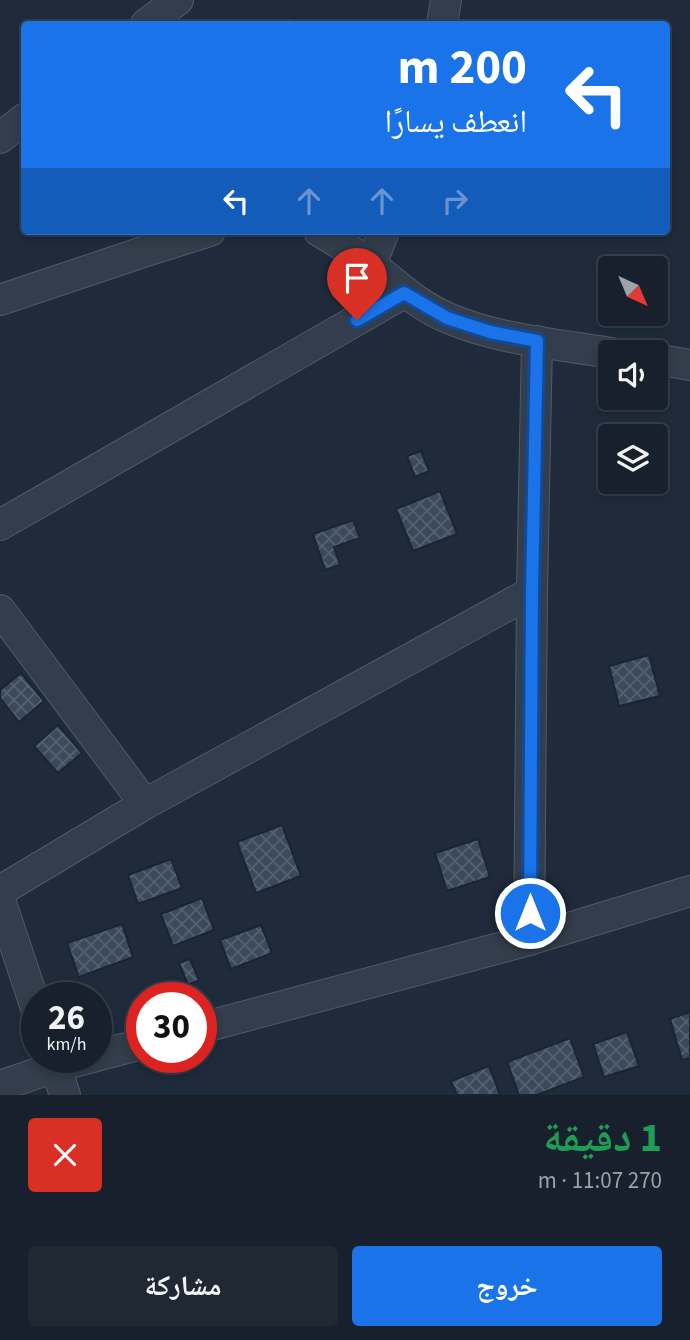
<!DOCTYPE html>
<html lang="ar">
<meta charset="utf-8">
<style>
body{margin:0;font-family:"Source Sans 3","Noto Naskh Arabic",sans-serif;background:#202834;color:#f1f3f6;direction:rtl;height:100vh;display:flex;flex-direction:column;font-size:26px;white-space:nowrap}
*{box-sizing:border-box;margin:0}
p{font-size:23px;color:#9ea3a9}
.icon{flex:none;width:38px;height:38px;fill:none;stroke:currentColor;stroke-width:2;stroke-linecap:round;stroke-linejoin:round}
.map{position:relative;height:1095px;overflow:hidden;direction:ltr}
.sheet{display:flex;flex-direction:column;background:#17202c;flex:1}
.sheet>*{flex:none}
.banner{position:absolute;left:21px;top:21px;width:649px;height:214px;border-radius:7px;box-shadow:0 4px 10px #0003,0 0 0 2px #363e48;direction:rtl;background:#1a73e8;color:#fff;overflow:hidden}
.needle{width:46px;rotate:136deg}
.tools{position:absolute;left:598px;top:256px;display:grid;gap:14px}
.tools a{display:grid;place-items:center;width:70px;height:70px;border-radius:7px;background:#17202c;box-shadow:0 4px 10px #0003,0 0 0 2px #363e48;font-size:35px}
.speed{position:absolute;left:21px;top:982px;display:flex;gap:14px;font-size:35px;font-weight:700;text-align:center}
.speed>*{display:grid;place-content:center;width:91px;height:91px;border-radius:50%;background:#17202c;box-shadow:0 4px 10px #0003,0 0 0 2px #363e48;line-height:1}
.speed small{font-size:18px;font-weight:400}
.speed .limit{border:10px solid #d22;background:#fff;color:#111}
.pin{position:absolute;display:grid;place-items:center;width:60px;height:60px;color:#fff;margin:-72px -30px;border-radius:50% 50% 50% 0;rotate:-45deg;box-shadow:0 0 7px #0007}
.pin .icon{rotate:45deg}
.me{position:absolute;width:77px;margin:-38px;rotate:0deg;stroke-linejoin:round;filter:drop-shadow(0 0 5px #0008)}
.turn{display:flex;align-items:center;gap:24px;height:147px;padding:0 28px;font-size:32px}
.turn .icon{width:91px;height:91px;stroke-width:2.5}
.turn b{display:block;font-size:49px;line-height:60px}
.lanes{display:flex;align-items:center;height:66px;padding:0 28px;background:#0003;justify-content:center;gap:35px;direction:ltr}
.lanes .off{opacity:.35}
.round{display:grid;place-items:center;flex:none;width:74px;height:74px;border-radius:7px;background:#202834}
.headline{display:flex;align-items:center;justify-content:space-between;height:119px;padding:0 28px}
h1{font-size:42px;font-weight:700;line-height:52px;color:#1e9e55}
.primary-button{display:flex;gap:14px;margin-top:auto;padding:14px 28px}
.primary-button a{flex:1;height:80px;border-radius:7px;background:#1a73e8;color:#fff;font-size:28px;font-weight:700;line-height:80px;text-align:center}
.primary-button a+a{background:#202834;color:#f1f3f6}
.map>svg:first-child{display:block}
</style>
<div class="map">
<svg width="690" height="1095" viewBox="0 0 690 1095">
<defs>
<pattern id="building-cross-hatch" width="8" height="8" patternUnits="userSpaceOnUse" patternTransform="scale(1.75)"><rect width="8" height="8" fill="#3a495b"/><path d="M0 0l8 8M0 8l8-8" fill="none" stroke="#546171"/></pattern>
</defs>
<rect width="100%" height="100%" fill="#1f2b3b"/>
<g fill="url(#building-cross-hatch)" stroke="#1a2432" stroke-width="2">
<path d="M294 18 300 24H286Z"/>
<path d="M611 449V481H627L628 487 605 491 599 451Z"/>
<path d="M421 451 429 471 415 477 407 456Z"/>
<path d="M440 491 457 534 413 551 396 509Z"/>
<path d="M353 520 360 538 334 547 340 565 325 570 313 534Z"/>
<path d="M649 655 660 696 619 706 609 666Z"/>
<path d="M21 673 44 701 19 722 0 698V690Z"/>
<path d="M58 725 82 753 58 773 34 746Z"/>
<path d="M282 825 301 876 256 893 237 842Z"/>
<path d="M478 839 490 877 447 891 435 853Z"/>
<path d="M171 859 182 888 138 904 128 875Z"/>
<path d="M202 898 214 930 173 946 161 914Z"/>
<path d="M122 924 133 957 79 977 67 943Z"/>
<path d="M261 925 272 953 231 969 220 940Z"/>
<path d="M190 959 199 980 188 985 179 963Z"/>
<path d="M690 1012V1058L682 1060 670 1019Z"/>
<path d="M627 1032 639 1066 604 1077 593 1044Z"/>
<path d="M570 1038 584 1077 537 1095H519L507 1062Z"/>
<path d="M489 1066 500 1095H457L451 1081Z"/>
</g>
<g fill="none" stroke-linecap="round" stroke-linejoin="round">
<g stroke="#505b69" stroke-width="32">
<g id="minor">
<path d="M146 24 178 0"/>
<path d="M442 24 446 0"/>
<path d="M0 138 24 119"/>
<path d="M319 231C337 242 356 253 373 266 397 285 419 306 448 318 499 340 557 344 611 353"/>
<path d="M371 265 384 231"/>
<path d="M0 300 146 251 210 231"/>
<path d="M656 359 690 365"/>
<path d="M0 525 404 293"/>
<path d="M0 610 145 804"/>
<path d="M0 891 145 804 532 592"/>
<path d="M0 900 37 1011"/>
<path d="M529 940 532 592 537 341"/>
<path d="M201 1028 529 940 690 891"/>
<path d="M96 1056 142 1044"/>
<path d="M52 1057 65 1095"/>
<path d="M0 1086 55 1067 93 1057"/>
</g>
</g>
<use href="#minor" stroke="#333d4b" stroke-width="30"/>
</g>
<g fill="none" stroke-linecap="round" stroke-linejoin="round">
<g stroke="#114b97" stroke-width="18">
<path id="route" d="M357 320 404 293 447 318 490 332 537 341 532 592 530 913"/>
</g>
<use href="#route" stroke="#1a73e8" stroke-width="12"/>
</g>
</svg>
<div class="tools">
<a><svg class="needle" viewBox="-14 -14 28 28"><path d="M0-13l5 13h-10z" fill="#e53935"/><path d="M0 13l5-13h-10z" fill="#9ea3a9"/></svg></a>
<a><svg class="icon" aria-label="sound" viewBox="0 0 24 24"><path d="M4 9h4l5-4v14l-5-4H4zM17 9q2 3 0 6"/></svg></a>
<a><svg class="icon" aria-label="layers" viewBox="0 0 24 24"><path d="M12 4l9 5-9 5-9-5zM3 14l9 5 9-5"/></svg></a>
</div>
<div class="speed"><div>26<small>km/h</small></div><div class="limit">30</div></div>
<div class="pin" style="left:357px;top:320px;background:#d93025"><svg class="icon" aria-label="arrive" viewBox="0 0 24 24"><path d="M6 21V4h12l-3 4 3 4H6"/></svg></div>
<svg class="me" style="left:530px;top:913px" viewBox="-20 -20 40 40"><circle r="17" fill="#1a73e8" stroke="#fff" stroke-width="3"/><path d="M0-11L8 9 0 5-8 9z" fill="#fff"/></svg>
<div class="banner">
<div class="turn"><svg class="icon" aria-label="left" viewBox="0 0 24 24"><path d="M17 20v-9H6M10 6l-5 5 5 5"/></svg><div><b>200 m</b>انعطف يسارًا</div></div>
<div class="lanes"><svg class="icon" aria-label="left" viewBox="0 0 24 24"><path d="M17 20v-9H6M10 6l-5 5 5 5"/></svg><svg class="icon off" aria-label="ahead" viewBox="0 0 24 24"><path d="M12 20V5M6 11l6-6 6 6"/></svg><svg class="icon off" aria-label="ahead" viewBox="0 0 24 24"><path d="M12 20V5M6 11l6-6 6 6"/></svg><svg class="icon off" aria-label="right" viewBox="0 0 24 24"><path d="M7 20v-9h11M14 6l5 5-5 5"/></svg></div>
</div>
</div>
<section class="sheet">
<div class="headline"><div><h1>1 دقيقة</h1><p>270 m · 11:07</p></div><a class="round" style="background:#d93025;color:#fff"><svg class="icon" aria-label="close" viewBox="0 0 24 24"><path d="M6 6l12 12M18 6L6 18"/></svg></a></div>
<div class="primary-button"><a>خروج</a><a>مشاركة</a></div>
</section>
